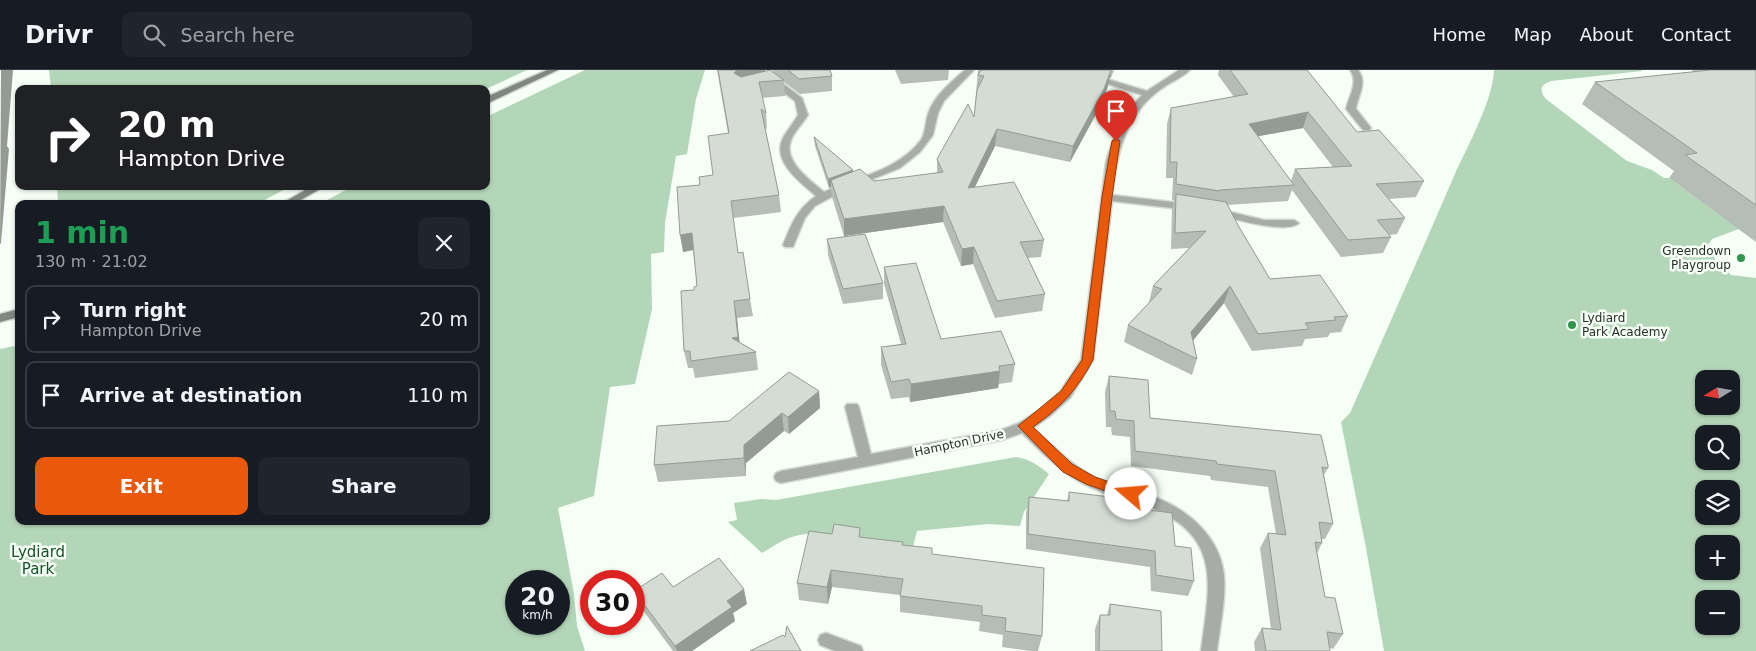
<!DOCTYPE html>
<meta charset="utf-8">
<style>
body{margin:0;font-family:"DejaVu Sans",sans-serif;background:#20242c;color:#f1f3f6;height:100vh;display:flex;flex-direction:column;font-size:19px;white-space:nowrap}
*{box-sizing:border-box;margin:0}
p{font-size:16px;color:#9ea1a6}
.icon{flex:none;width:28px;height:28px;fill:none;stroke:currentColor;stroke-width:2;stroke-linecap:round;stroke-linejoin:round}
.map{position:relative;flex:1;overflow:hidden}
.sheet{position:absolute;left:15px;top:130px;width:475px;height:325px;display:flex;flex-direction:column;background:#171b24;border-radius:10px;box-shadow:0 1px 4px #0004}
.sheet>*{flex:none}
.guide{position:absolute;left:15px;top:15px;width:475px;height:105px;border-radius:10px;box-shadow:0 1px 4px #0004;background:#202124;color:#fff;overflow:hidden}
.needle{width:32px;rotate:259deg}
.buttons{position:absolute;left:1695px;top:300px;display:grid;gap:10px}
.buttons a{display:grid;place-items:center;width:45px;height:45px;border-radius:10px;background:#171b24;box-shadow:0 1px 4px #0004;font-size:25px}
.speed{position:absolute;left:505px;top:500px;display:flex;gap:10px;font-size:25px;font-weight:700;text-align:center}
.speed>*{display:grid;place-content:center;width:65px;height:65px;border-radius:50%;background:#171b24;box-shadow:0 1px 4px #0004;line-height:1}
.speed small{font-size:12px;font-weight:400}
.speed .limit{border:8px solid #d22;background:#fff;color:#111}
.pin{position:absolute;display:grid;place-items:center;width:42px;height:42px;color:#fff;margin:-51px -21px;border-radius:50% 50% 50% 0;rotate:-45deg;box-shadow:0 0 5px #0007}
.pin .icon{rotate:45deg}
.me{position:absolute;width:55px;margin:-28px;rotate:288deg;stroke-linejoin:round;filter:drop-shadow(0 0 4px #0008)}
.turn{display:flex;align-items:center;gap:18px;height:105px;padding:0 20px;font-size:22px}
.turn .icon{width:65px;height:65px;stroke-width:2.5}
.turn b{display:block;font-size:35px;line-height:42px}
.round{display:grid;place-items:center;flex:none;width:52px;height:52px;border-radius:10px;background:#20242c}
.overview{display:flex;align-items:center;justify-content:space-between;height:85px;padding:0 20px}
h1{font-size:30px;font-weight:700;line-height:38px;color:#1e9e55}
.button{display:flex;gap:10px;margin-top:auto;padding:10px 20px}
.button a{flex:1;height:58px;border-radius:10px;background:#ea580c;color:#fff;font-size:20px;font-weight:700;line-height:58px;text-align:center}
.button a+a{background:#20242c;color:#f1f3f6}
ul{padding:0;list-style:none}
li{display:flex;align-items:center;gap:15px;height:68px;margin:0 10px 8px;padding:0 10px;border:2px solid #363941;border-radius:10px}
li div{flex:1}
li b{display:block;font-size:19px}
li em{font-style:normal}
header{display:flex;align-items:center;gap:30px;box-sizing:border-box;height:70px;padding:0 25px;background:#171b24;border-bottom:1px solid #363941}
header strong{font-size:24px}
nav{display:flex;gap:28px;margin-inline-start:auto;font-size:18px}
.search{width:350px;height:45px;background:#20242c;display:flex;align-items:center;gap:12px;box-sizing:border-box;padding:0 18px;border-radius:10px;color:#9ea1a6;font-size:19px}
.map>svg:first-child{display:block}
</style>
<header>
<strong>Drivr</strong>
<div class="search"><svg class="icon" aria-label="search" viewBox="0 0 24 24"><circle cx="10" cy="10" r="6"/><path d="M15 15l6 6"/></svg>Search here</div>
<nav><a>Home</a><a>Map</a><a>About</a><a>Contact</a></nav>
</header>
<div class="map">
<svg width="1756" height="581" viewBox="0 0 1756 581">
<rect width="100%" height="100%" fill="#f5fff6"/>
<g fill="#b4d6b8" fill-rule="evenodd">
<path d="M49 0H527L486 19H51Z"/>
<path d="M585 0H705L696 29 687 84 676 86 665 153 664 182 651 184 652 239 635 314 610 317 594 426 558 438 574 524 577 556 585 581H0V279L19 275V451H486V134H320L353 116H486V47ZM516 511H559V554H516Z"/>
<path d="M1494 0H1641L1642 1 1551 11C1540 15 1539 20 1546 29L1627 91 1652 100 1664 108H1669L1739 159 1712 169 1708 175 1715 189 1731 205 1756 208V581H1384L1366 478 1341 352 1350 343C1385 264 1420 185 1454 106 1467 77 1493 31 1494 0ZM1704 309H1731V336H1704ZM1704 364H1731V391H1704ZM1704 419H1731V446H1704ZM1704 474H1731V501H1704ZM1704 529H1731V556H1704Z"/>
<path d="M57 116H291L257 134H58Z"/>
<path d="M1016 387C1030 389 1038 395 1049 404L1024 442 1020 456 988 454 917 461 913 477 807 464C789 465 777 474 762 483L728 452 737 450 734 433 761 429 776 430Z"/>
</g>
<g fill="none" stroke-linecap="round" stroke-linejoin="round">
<g stroke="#d1d9d1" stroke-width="3">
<g id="street">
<path d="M965 0H974L944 31 938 43 933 65 920 82 900 98 841 122 815 136 805 148 793 177H785L783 175C791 155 797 139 816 126 801 113 771 91 783 68 787 60 794 53 798 45L795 31 772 14H767V10L777 9 802 28 808 45C803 53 796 60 792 68 781 90 809 109 824 122 856 107 898 101 921 70 926 62 925 53 928 44 934 26 951 12 965 0Z"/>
<path d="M1064 0H1077L1147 21 1179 0H1190C1182 8 1170 12 1161 19 1125 45 1117 83 1112 125L1189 134 1194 137 1189 140 1112 131 1093 290 1070 328 1050 346 1033 358C1052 375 1070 394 1092 406 1113 416 1136 420 1157 428 1190 441 1220 468 1224 505 1226 530 1220 556 1217 581H1201C1209 517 1224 466 1149 437 1127 429 1104 425 1084 414 1060 402 1041 381 1022 363L1002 370 781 413 776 411 774 407 776 403 781 401 858 387 845 337 847 334H857L859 337 871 384 1001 360 1019 353 1040 340 1060 322 1081 290 1106 92C1113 66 1123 45 1142 25Z"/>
<path d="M1350 0H1358C1368 13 1358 25 1356 39L1371 58 1369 60H1363L1346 39C1349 25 1359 13 1350 0Z"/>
<path d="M1218 139 1264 150H1294L1299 153C1287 165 1231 148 1214 144L1213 142 1214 140Z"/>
<path d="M826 563 861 576 863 581H835L820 575 818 570 820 565Z"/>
</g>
</g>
<g stroke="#d1d9d1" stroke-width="3">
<g id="secondary">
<path d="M547 0H558L486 34V27Z"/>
<path d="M312 116H325L294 134H281Z"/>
<path d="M19 239V247L0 252V244Z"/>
</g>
</g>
<use href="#street" fill="#a8aca8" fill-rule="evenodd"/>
<use href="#secondary" fill="#808680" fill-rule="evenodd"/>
</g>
<g fill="#b5beb6" fill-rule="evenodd">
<path d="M717 0H765V1L776 5 772 0H830L832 6V21L800 24 784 12 785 26 762 28 766 43 767 59 765 57 779 125 781 142 733 148 738 183 750 229 753 246 737 248 739 272 756 282 758 300 695 308 693 298H688L684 281 694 220 697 216 693 180 683 182 700 115 713 105 728 63Z"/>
<path d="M895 0H949L948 10 901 14Z"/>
<path d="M978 0H1114L1111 8H1109L1108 16 1101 35 1070 92 995 76 975 117 1044 170 1041 187 1028 188 1045 224 1042 241 995 248 973 194 961 196 943 152 844 166 832 127 831 117 829 118 815 76 814 67 853 100V102L874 111 937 103V89L974 47Z"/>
<path d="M1219 0H1307L1357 62 1424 111 1416 127 1389 129 1405 148 1397 164 1389 165 1391 167 1383 183 1341 187 1292 120 1288 131 1227 135 1239 157 1270 209 1348 246 1341 262 1330 263 1328 267 1305 269 1302 276 1252 281 1224 233 1193 270 1197 289 1192 305 1124 272 1128 255 1150 232H1149L1153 216 1189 178 1171 179 1172 140 1174 130H1172L1173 108H1166L1167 54 1171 38 1234 27 1218 5ZM1303 58 1333 97 1295 99 1291 111 1258 66Z"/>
<path d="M1693 0H1756V172L1669 108 1674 101 1582 34 1595 12 1692 2Z"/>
<path d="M827 169 883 213V229L843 234 828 185Z"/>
<path d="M884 197 941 269 1015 294 1012 312 999 314 998 318 910 332 909 327 891 329 881 295V277L901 274 884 214Z"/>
<path d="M1109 306 1150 348 1328 398 1324 405 1333 454 1325 469H1322V473L1317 483 1325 527 1343 564 1333 579 1330 578V581H1255L1254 572 1262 558 1271 559 1260 478 1268 463 1276 464 1268 417 1211 410 1210 406 1131 396 1130 367 1112 365 1111 357H1106L1105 322Z"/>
<path d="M819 321 820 338 789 364 784 361 746 393V406L658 412 654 395 729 351Z"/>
<path d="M1069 422 1118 436 1175 476 1194 511 1188 526 1151 521 1150 497 1026 479V443L1029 427 1067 431Z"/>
<path d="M861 467 902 475 932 484 1042 566 1038 581H1031L1002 577 1003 565 979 561 980 552 900 542V525L832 517 828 534 799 530 797 513Z"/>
<path d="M673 517 747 534 733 543 735 551 692 581H673L639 535 634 521Z"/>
<path d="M1110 534 1162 581H1095V559L1100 545H1107Z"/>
</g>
<g fill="#949b94">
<path d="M1 0H13L7 76 9 79 1 173 0 174Z"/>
<path d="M738 0H765L766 9 736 18 734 3 736 1Z"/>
<path d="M1111 0 1108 16 1101 35 1070 92 1073 76Z"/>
<path d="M1308 42 1303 58 1244 69 1249 54Z"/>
<path d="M997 59 995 76 966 135 968 118Z"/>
<path d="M853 100V109L831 110V117L829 118 828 109Z"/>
<path d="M944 136 943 152 844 166V149Z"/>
<path d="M692 163 694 180 683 182 680 165Z"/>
<path d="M974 177 973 194 961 196 962 179Z"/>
<path d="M1230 216 1224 233 1186 279 1191 262Z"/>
<path d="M734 231 737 248 741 284 732 268Z"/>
<path d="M1000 301 998 318 910 332 911 314Z"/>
<path d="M819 321 820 338 789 364 788 347Z"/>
<path d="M782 343 784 361 746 393V406L744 388V375Z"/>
<path d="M831 500 832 517 828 534 827 517Z"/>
<path d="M744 519 747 534 733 543 735 551 692 581H677L675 576 727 531Z"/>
</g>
<g fill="#d3ddd4" stroke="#949b94">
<path d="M718 0H738L736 1 734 3 741 7 770 0 784 10 759 12 766 43 761 39 779 125 731 131 738 183 743 182 750 229 734 231 738 267 732 268 756 282 691 291 690 281H684L681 221 694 220V217L697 216 692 163 680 165 677 117 700 115 699 107 713 105 708 66 729 63Z"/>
<path d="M788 0H830L832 6 799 9Z"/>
<path d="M981 0H1111L1104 19 1073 76 997 59 968 118 1014 112 1044 170 1020 172 1045 224 997 231 974 177 962 179 944 136 844 149 831 110 860 99 874 111 943 102 937 89 968 34 974 47 977 20 984 6 978 5Z"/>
<path d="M1230 0H1307L1357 62 1379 60 1424 111 1376 114 1405 148 1377 150 1391 167 1348 170 1295 99 1352 96 1308 42 1249 54 1294 115 1220 120V121L1176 114 1177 92H1170L1171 38 1248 24Z"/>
<path d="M1710 0H1756V135L1685 85 1697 83 1595 12Z"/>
<path d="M814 67 853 100 828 109Z"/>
<path d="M1176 124 1226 132 1239 157 1270 209 1320 205 1348 246 1334 247 1336 250 1305 253 1309 259 1258 264 1230 216 1191 262 1197 289 1128 255 1162 219 1153 216 1206 161 1175 163Z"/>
<path d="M865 164 883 213 843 219 827 169Z"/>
<path d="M916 193 941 269 1001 261 1015 294 999 296 1000 301 911 314 909 309 891 312 881 277 906 274 884 197Z"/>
<path d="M789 302 819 321 788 347 782 343 744 375V388L654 395 657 356 729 351Z"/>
<path d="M1109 306 1148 310 1150 348 1321 365 1328 395V398L1322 397 1333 454 1319 452 1322 473 1315 472 1325 527 1335 528 1343 564 1327 562 1330 581H1266L1262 558 1281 560 1268 463 1286 465 1275 401 1217 394 1216 391 1135 381 1134 351 1116 349 1115 341H1110Z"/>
<path d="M1069 422 1118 428V436L1172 443 1175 476 1191 478 1194 511 1156 505 1155 481 1028 464 1029 427 1069 431Z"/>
<path d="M834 454 860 458 859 467 903 472 902 475 932 478V484L1044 498 1042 566 1005 561 1006 548 982 545V536L900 526 903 509 831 500 827 517 797 513 809 461 832 464Z"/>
<path d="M719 488 744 519 727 531 732 537 675 576 634 521 662 503 673 517Z"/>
<path d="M1110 534 1161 541 1162 581H1099L1100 545H1110Z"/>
<path d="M787 556 801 581H750L783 565 785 567Z"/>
</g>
<path fill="#ea580c" stroke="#983908" d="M1116 68 1120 71 1112 127 1093 290C1078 319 1059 339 1033 357L1072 394 1095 407 1136 421 1137 424 1136 428 1131 430 1086 414 1063 402 1018 356 1061 321 1082 290 1102 127 1112 71Z"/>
<g fill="#30954b" stroke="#f5fff6" stroke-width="2">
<circle cx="1741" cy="188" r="5"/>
<circle cx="1572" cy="255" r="5"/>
</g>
<g text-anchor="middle" stroke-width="5" stroke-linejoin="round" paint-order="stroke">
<g font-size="12" fill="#2b2e2b" stroke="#f5fff6" text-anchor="end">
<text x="1731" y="185">Greendown<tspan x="1731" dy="14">Playgroup</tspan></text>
<text x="1582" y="252" text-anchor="start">Lydiard<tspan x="1582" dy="14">Park Academy</tspan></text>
</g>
<g font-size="12" fill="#2b2e2b" stroke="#f5fff6">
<text transform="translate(959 373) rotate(-12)" y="4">Hampton Drive</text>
</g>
<g font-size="15" fill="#165226" stroke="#f5fff6">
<text x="38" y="487">Lydiard<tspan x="38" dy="17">Park</tspan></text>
</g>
</g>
</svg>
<div class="buttons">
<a><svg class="needle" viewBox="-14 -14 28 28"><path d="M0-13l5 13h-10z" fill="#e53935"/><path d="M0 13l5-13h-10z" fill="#9ea1a6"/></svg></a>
<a><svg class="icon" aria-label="search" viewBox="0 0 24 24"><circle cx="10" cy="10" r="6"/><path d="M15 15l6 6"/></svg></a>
<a><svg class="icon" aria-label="layers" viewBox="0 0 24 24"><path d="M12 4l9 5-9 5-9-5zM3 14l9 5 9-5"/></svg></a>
<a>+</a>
<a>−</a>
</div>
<div class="speed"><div>20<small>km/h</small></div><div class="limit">30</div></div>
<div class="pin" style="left:1116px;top:71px;background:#d93025"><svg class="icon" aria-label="arrive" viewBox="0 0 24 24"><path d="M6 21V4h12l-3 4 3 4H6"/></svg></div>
<svg class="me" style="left:1131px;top:424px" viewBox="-20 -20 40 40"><circle r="19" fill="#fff"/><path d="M0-13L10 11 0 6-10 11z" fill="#ea580c"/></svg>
<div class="guide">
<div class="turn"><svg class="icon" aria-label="right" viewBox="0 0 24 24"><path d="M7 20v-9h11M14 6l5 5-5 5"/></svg><div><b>20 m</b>Hampton Drive</div></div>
</div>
<section class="sheet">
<div class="overview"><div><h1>1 min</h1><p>130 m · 21:02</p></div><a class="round"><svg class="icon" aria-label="close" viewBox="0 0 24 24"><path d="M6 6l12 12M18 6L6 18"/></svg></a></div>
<ul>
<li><svg class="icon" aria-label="right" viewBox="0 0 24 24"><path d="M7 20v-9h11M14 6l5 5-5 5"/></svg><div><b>Turn right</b><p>Hampton Drive</p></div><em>20 m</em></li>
<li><svg class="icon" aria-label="arrive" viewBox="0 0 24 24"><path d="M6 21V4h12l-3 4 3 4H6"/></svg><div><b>Arrive at destination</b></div><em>110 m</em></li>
</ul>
<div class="button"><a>Exit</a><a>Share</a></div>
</section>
</div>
